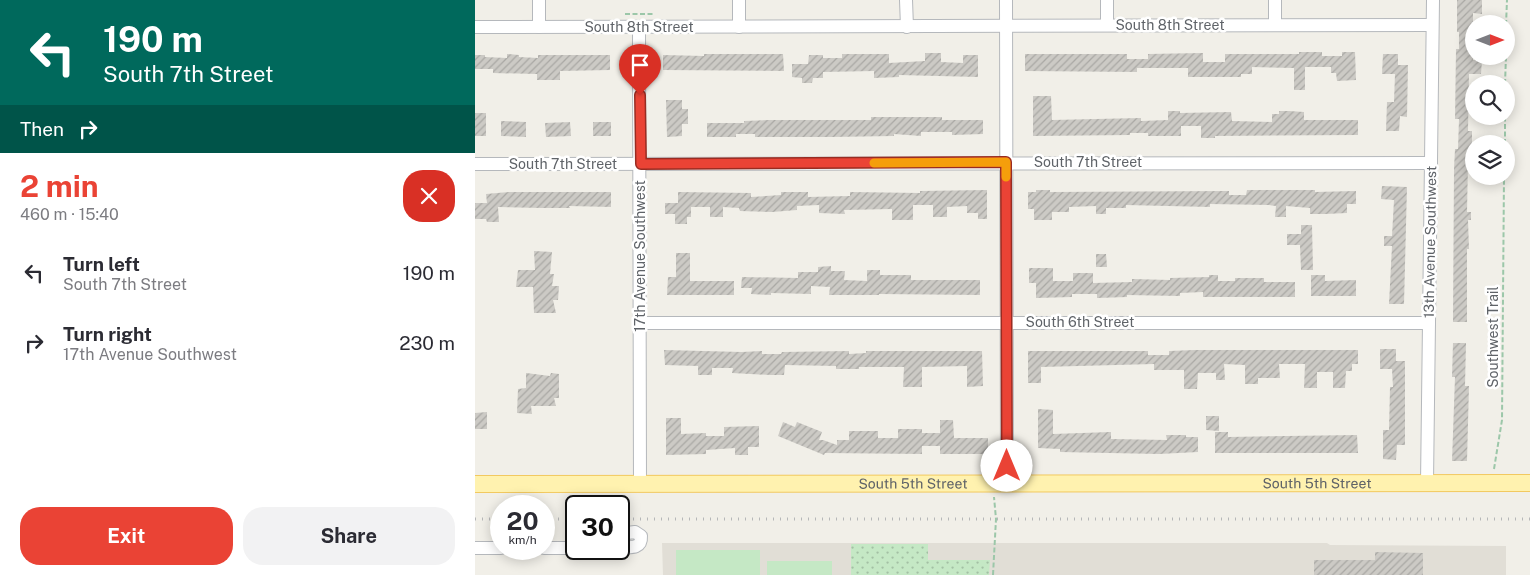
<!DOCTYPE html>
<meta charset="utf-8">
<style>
body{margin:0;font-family:"Public Sans",sans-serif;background:#f2f2f3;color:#2b2b33;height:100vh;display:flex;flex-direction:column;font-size:19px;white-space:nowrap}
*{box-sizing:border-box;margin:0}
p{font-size:16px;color:#7c7c81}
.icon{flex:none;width:28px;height:28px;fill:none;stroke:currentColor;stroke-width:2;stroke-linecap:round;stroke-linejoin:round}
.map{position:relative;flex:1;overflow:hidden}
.panel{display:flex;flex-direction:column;background:#fff;width:475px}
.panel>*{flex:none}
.banner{background:#00695c;color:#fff;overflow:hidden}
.needle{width:32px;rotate:90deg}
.tools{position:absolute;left:990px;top:15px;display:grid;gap:10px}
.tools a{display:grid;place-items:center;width:50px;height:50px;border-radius:50%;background:#fff;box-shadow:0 2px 12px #0003;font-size:25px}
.speed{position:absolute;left:15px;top:495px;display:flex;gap:10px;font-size:25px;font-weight:700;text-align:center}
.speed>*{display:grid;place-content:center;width:65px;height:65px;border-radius:50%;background:#fff;box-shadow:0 2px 12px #0003;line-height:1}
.speed small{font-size:12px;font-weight:400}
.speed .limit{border:2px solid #111;border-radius:8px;background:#fff;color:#111}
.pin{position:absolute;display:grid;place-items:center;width:42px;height:42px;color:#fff;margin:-51px -21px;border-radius:50% 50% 50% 0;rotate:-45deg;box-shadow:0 0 5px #0007}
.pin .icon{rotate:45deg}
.me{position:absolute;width:55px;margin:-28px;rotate:0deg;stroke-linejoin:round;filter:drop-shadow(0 0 4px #0008)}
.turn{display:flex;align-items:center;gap:18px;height:105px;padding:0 20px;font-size:22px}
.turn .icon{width:65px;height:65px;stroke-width:2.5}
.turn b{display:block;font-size:35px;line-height:42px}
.then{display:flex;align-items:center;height:48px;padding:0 20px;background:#0003;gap:10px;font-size:19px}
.round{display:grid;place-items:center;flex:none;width:52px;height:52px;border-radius:20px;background:#f2f2f3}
.summary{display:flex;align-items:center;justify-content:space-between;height:85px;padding:0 20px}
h1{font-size:30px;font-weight:700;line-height:38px;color:#ea4335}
.primary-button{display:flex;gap:10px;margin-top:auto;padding:10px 20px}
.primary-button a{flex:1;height:58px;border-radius:20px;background:#ea4335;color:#fff;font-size:20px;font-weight:700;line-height:58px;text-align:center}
.primary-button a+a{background:#f2f2f3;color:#2b2b33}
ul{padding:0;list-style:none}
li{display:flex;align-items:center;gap:15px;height:70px;padding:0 20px}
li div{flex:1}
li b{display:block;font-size:19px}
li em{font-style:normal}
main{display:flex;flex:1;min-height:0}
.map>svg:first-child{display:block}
</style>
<main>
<section class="panel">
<div class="banner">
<div class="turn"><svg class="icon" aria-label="left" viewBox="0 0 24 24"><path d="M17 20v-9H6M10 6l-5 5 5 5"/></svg><div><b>190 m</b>South 7th Street</div></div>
<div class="then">Then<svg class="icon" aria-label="right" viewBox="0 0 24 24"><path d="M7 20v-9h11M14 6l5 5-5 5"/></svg></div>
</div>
<div class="summary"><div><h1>2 min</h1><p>460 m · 15:40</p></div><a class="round" style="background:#d93025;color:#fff"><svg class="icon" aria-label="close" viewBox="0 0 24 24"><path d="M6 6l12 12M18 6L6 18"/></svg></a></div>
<ul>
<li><svg class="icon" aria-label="left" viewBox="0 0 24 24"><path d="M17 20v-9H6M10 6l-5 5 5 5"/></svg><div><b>Turn left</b><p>South 7th Street</p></div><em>190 m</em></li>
<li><svg class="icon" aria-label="right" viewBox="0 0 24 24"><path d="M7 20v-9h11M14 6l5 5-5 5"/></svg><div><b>Turn right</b><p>17th Avenue Southwest</p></div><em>230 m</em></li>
</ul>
<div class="primary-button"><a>Exit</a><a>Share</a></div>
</section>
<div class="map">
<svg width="1055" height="575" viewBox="0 0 1055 575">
<defs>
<pattern id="park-dots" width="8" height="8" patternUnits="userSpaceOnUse" patternTransform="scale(1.25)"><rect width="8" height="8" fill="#c5e8c5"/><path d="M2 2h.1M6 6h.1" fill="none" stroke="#a3c0a4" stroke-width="1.8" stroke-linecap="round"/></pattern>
<pattern id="building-hatch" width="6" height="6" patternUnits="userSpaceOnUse" patternTransform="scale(1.25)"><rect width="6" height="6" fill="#cccac5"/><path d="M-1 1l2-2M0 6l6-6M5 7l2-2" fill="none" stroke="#a9a8a4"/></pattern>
</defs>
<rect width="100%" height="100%" fill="#f1efe8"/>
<path fill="#e1ded6" d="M187 543H852L855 545 1031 546V575H188Z"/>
<g fill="#c5e8c5">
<rect x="201" y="550" width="84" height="25"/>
<rect x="292" y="561" width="65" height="14"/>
</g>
<path fill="url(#park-dots)" d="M376 544H453V560H515L514 575H376Z"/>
<g fill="url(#building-hatch)">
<path d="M982 0H1007V14L998 13V60H1007L1006 74H994L993 131H997V149H999V163H993L992 212H996V220H993L994 249H992V322H978L979 169 980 149H983L984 119H980L981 49H984V32H982Z"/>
<path d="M824 52H847V56H867V52H880L881 80 862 81 861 73H856V67H830V90H819V68L777 67V74H766V77H713V68H662V72L550 71V54H652V59H673V54L728 53V62H750V54H824Z"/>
<path d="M450 53H466V62L488 63V55H503V77L424 75V77L399 78V71L348 72V78H338L337 83H327V78L317 77V64H333L334 55H348V58H367V54H414V63L450 61Z"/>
<path d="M32 54 44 55V57L63 58V55H135V70L85 71V80H62V74L18 73V69H0V55H10V57L32 58Z"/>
<path d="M229 54H308L309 71 188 70V55L229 56Z"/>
<path d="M908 54H923V65H933L932 117 925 116 924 131H911L912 102H919L920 74H907Z"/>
<path d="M558 96H576L577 120 666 118V121L693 120V111H705V113L756 112 757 121 797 122V114H804V111H814L829 112V120H883V135L740 136V138H726V126H706V136H673V133H655V135L558 136Z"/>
<path d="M191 100H207V109H213V124H207V136L192 137Z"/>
<rect x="0" y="113" width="11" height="23"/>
<path d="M396 117H467V120H508V134L477 135V132H446V136L419 134V136L356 137H280V134H261V137H232V123H269V121L294 120H396Z"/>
<path d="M26 121 51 122V137L26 136Z"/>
<path d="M95 122 96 136 71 137 70 123Z"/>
<rect x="118" y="122" width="18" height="14"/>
<path d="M907 186 932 187 929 304H914L917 246H909V236H917L919 200 906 199Z"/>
<path d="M512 190V219H503V213H492V206L472 207V217H458V205H438V220H417V209L369 210 370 214 344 213V205L322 206V210L297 212 265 211 264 208 248 207V217H235V207H216V217H212V224H200V214H190V203H203V192L276 193V197L306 195V192H333V197L375 196V192L445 193V191Z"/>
<path d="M561 190H575V192L754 191V195H771L772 190H840V192L881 191V204H872V213L850 214H835V208L811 206V217H800L801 206 794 205 735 204V207L651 205V208H631V214H621V206L594 207V212H577V220H559V209H553V192H561Z"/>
<path d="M34 192H136V207L94 206 95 208H67L23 207 24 222H12L11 219H0V203H12L11 194Z"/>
<path d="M826 225H837L838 270H826L825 245H812V234H826Z"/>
<path d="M59 251 77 252 75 274H79L77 286H84L83 300H78L81 313H59L58 287H41L43 270H60Z"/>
<path d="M201 253H215V281H259V295H192L193 277H201Z"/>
<path d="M621 254H631L632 267H621Z"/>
<path d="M356 266V271H370L369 280 392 281V270H405V275H436V280H505V295L404 294V295H354L355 287 336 286V294L296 293V295L276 294 277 288H266L267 277 323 278V272H343V267Z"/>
<path d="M554 268H578V281H598V273H618V283L657 282V279L695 280V278L734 277V275H743V281H760V278H789V282H820V297H728V292L705 293V296L652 295V297L622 298V294H597V297L561 298V283H554Z"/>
<path d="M836 275H850V281L881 280V296H836Z"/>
<path d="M978 343H991L990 386H994L992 461H977L980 377H977Z"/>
<path d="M905 349H921V361H930V445H922L921 460 908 459V430H914L915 387H918L917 369H905Z"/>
<path d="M189 350 267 352 287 351V354H306L307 352 374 351V354L391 353V351H507L508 386 492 387V366L447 367V387H428L429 367H384V369H361V366L310 365 309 375H296L257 373 258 368H237V375H223V366L190 365Z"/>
<path d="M720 350H883V364H877V371H871L870 388H858V372H842V388H829L830 364H804L805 378H783V384H770V365L749 364 750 380H741V373H723L722 389H709V370H679V364L566 367V383H553V351H673V355H694V351Z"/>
<path d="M51 373 75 376 76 373 84 374V398H79L81 406H56L57 414 42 413 43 389 51 388Z"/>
<path d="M563 409 578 410V434L636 432V439L692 440 691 435H711V437H723V452L684 454 585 452V449L563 448Z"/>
<path d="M12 412V429H0V413Z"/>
<path d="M731 416H744V431L731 430Z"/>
<path d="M191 418H206V434L231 433V436H249V427L284 426V447H273V455H260V448L231 450V454L191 455Z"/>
<path d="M465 420H478L479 438H513V454H465V446H447V454L350 453 349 455 303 436 308 422 320 427 322 422 347 432 344 440H348L362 445V440H374V431H403V438H423V429H447V433H465Z"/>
<path d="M740 432H753V437L882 435 883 453H740Z"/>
<path d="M900 552 948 553V575H839V560H900Z"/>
</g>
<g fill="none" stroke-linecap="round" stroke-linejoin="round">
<g stroke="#b5b8bc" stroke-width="14">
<g id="minor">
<path d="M64 0V27"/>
<path d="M264 0V27"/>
<path d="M431 0 432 27"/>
<path d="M531 0 532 483"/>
<path d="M632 0V25"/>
<path d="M800 0V25"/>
<path d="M0 27 957 25"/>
<path d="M164 27 165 485"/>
<path d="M0 164 956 163"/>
<path d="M165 323H954"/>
<path d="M952 483 958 0"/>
<path d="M144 534 160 532 166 536C167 550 154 547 144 547"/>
<path d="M0 548H26"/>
<path d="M69 548H101"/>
</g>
</g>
<g stroke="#f2c960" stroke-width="18">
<g id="major">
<path id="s1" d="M0 484 1055 483"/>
</g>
</g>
<g stroke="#9cc7a9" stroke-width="2" stroke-dasharray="5 2.5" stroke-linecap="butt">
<path d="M150 14H179"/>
<path d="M1031 25 1032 0"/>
<path d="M1030 84 1031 56"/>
<path d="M1030 144V116"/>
<path d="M1019 469 1027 420 1029 176"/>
<path d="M518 575 521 519 519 497"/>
</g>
<use href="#minor" stroke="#fff" stroke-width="12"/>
<use href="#major" stroke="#fff2af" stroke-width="16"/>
<g stroke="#b6b7b8" stroke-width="3" stroke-dasharray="1 6" stroke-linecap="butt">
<path d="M0 519H26"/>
<path d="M69 519H101"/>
<path d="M144 519H1055"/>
</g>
</g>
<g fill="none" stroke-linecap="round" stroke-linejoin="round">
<g stroke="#982c22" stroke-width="12">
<path id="route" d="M165 95 166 164 531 162 532 466"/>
</g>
<use href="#route" stroke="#ea4335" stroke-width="9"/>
<path stroke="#f59e0b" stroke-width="9" d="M399 163 531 162V177"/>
</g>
<g text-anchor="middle" stroke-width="5" stroke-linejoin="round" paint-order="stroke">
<g font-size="14" fill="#5f6368" stroke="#fff">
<text x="695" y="30">South 8th Street</text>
<text x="164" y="32">South 8th Street</text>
<text x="613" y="167">South 7th Street</text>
<text x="88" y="169">South 7th Street</text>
<text transform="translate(955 242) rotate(-89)" y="5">13th Avenue Southwest</text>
<text transform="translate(165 256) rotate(-90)" y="5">17th Avenue Southwest</text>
<text x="605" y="327">South 6th Street</text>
<text transform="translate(1018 337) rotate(-90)" y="5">Southwest Trail</text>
<text dy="5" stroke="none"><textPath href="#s1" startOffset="842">South 5th Street</textPath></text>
<text dy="5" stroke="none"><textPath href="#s1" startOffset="438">South 5th Street</textPath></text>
</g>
</g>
</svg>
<div class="tools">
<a><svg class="needle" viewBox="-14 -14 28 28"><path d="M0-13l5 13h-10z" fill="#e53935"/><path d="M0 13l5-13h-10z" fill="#7c7c81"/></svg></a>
<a><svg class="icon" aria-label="search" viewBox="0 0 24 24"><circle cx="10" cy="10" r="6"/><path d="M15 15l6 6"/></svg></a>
<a><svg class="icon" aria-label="layers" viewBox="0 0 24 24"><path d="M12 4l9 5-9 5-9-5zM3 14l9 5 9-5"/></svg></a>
</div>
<div class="speed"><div>20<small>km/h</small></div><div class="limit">30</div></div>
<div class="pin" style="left:165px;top:95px;background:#d93025"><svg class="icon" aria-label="arrive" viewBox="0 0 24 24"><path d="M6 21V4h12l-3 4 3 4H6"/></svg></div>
<svg class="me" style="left:532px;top:466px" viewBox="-20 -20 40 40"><circle r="19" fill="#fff"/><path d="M0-13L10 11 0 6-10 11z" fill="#ea4335"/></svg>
</div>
</main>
